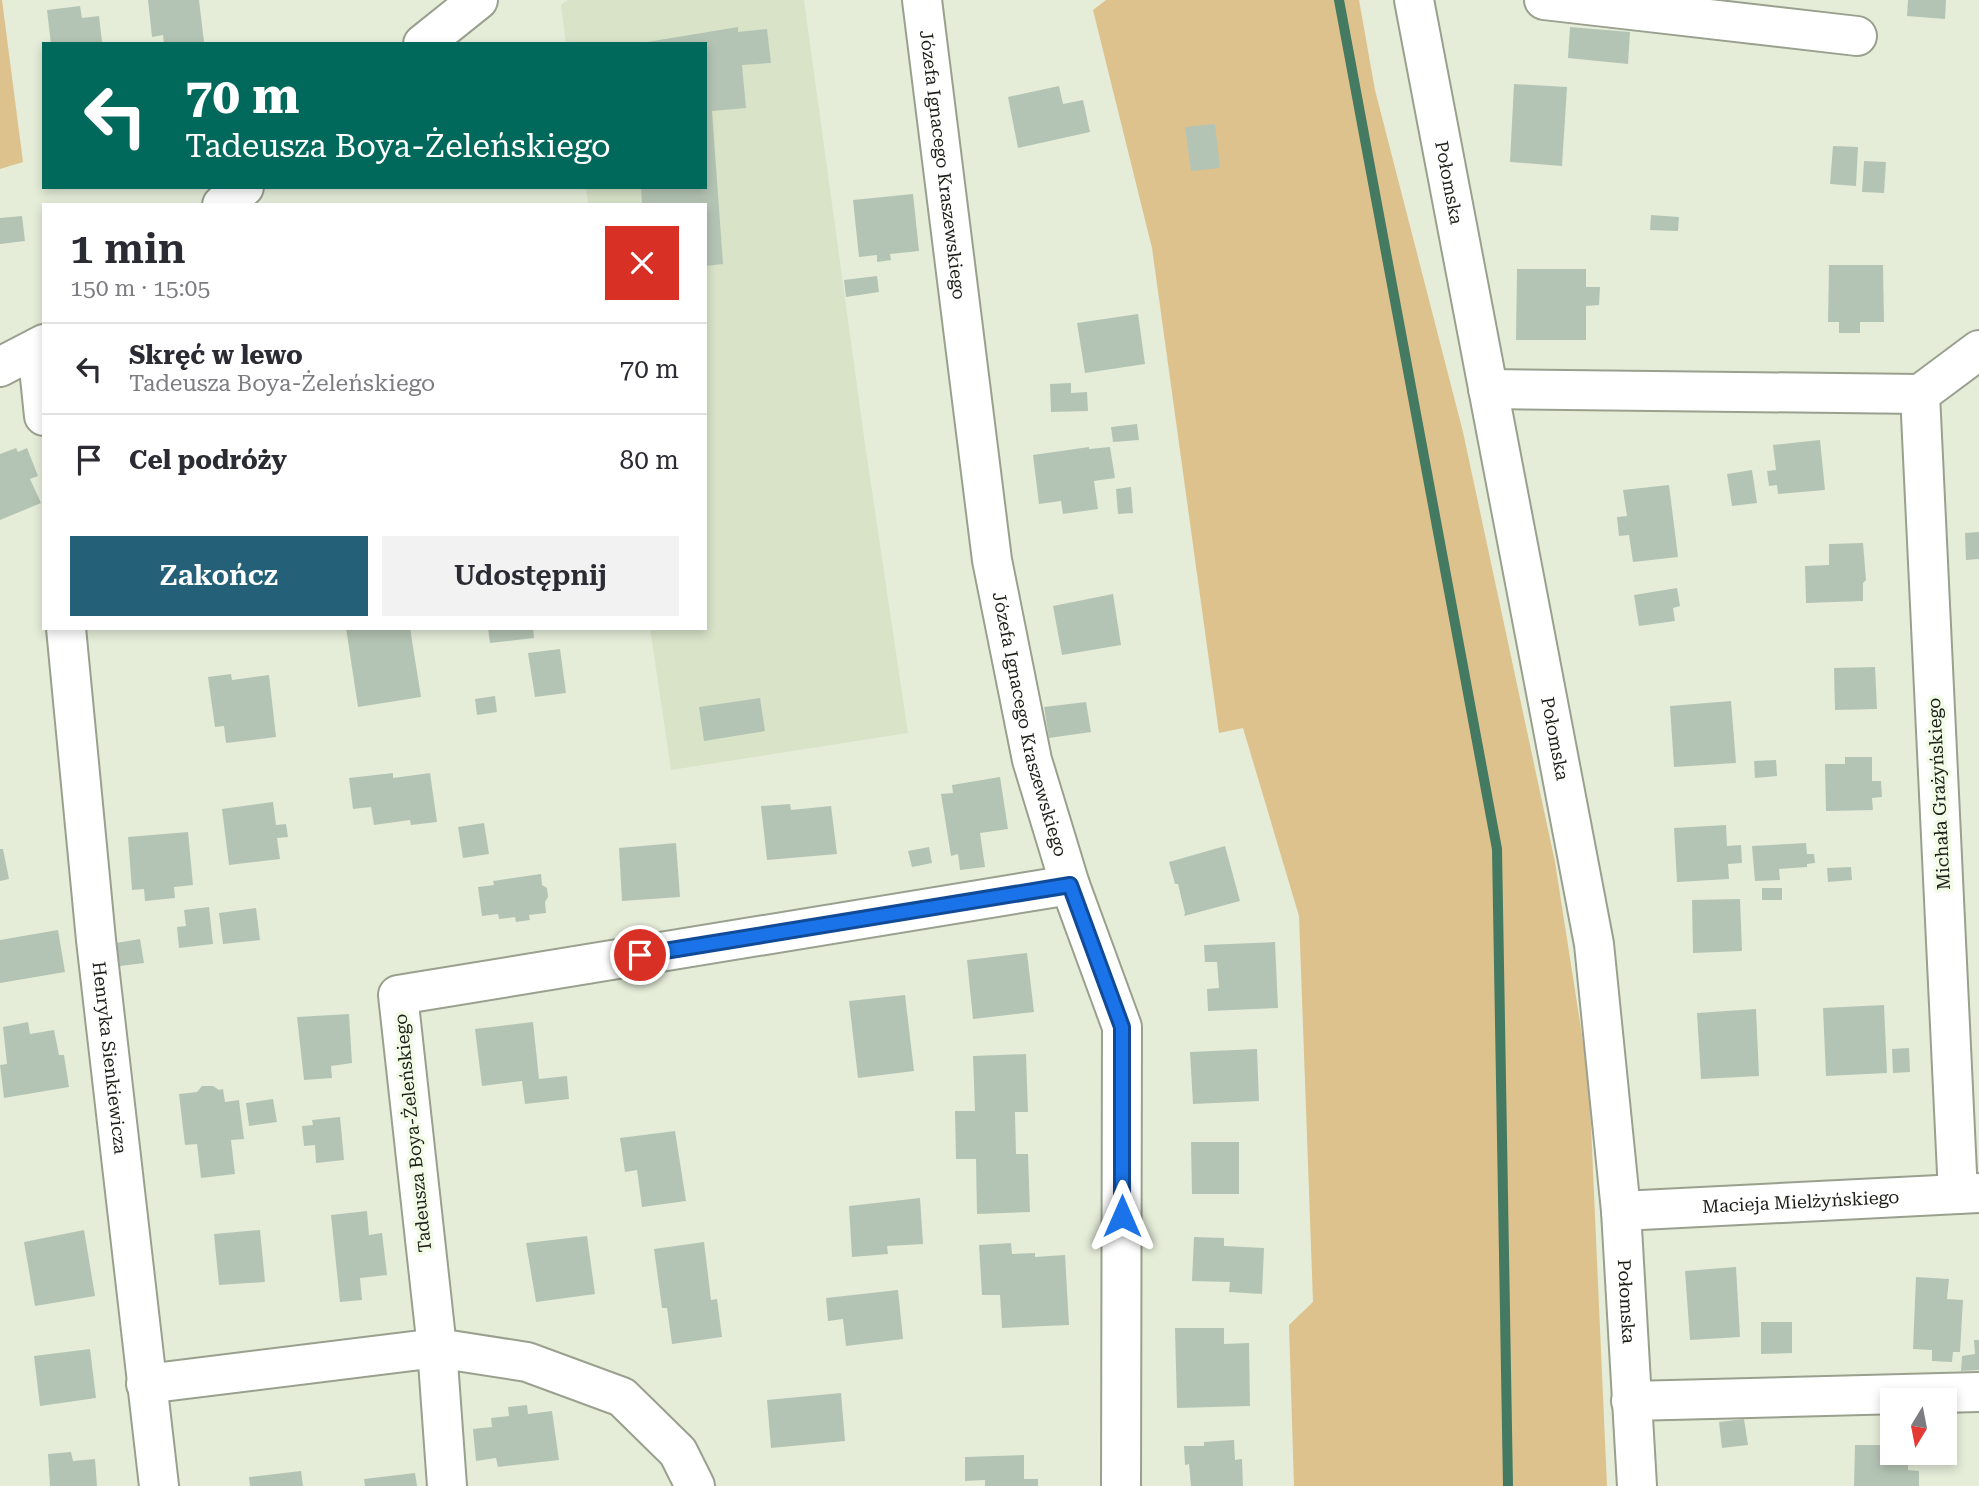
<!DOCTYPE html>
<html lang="pl">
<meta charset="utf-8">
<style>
body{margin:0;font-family:"Roboto Serif",serif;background:#f2f2f3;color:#2b2b33;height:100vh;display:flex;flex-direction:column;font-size:26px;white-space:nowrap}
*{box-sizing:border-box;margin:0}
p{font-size:23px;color:#7c7c81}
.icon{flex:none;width:38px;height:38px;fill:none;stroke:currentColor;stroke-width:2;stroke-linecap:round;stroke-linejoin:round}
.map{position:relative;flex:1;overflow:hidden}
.sheet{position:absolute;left:42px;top:203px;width:665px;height:427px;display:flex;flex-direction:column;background:#fff;border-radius:0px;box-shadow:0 4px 10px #0003}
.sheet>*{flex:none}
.banner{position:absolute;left:42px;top:42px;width:665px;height:147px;border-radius:0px;box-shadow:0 4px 10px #0003;background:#00695c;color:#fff;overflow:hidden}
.needle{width:46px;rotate:190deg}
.buttons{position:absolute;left:1880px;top:1388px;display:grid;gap:14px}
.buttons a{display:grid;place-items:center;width:77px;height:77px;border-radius:0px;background:#fff;box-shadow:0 4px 10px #0003;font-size:35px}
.pin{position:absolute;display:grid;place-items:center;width:60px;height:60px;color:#fff;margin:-30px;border:4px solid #fff;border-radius:50%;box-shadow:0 2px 7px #0007}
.me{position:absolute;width:77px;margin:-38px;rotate:0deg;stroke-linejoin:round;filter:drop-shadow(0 0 5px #0008)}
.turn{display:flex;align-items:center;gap:24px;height:147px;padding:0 28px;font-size:32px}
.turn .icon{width:91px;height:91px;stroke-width:2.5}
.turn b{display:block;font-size:49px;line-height:60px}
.round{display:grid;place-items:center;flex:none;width:74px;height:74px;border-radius:0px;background:#f2f2f3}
.summary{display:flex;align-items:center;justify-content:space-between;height:119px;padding:0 28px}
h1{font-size:42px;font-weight:600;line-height:52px}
.button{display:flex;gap:14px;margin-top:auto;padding:14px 28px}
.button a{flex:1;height:80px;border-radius:0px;background:#246078;color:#fff;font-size:28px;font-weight:600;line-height:80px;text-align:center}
.button a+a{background:#f2f2f3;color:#2b2b33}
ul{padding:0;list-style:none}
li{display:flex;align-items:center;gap:21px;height:91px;padding:0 28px;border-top:2px solid #e1e1e2}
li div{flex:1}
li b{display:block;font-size:26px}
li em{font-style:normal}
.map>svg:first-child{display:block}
</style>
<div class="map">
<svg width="1979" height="1486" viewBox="0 0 1979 1486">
<rect width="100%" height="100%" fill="#e5edd9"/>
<path fill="#d8e3c8" d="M568 0H804L865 444 908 733 671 770 650 628H705V205H588L586 187H705V44H566L561 5Z"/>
<g fill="#ddc28d">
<path d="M0 0H2L23 162 0 169Z"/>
<path d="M1106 0H1359L1375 90 1463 432 1555 862 1589 1080 1607 1486H1294L1289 1325 1313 1302 1299 916 1243 728 1219 733 1152 248 1093 10Z"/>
</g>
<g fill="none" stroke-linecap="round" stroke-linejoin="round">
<path stroke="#447962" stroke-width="10" d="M1339 0 1497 849 1508 1486"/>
</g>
<g fill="#b4c4b4">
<path d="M148 0H199L204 42 164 44 163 35 152 37Z"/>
<path d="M1908 0H1946L1945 19 1907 16Z"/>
<path d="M80 6 82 18 99 16 102 42 51 44 47 10Z"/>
<path d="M738 27V32L767 29 771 63 742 65 746 108 712 111 723 264 705 266V205H642L641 187H705V44L647 42Z"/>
<path d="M1570 27 1630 32 1628 64 1568 58Z"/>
<path d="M1514 84 1567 87 1562 166 1510 162Z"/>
<path d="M1059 86 1063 104 1083 100 1090 132 1018 148 1008 97Z"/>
<path d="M1215 124 1220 168 1191 171 1185 127Z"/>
<path d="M1833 146 1858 147 1856 186 1830 184Z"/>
<path d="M1864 161 1886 162 1884 193 1862 192Z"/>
<path d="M913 194 919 251 890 254 891 260 877 262V255L859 257 853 200Z"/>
<path d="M1651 215 1679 217 1678 231 1650 230Z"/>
<path d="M22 216 25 241 0 244V218Z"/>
<path d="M1829 265H1883L1884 322H1860V333H1839V322H1828Z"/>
<path d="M1517 269H1586V287H1600L1599 305 1586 306V340H1516Z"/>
<path d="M877 276 879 292 846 297 844 280Z"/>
<path d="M1138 314 1145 364 1085 373 1077 323Z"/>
<path d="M1071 383V393L1087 392 1088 411 1051 412 1050 384Z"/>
<path d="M1137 424 1139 440 1113 442 1111 427Z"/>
<path d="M1820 440 1825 490 1778 494 1777 485 1769 486 1767 471 1776 470 1773 445Z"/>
<path d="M1089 447V449L1110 447 1115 478 1094 481 1098 509 1063 514 1061 501 1039 504 1033 455Z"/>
<path d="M16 448 18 452 27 448 38 476 30 479 41 503 0 520V454Z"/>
<path d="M1752 470 1757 503 1732 506 1727 474Z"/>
<path d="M1669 485 1678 557 1633 562 1629 535 1619 536 1617 517 1627 516 1623 490Z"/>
<path d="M1131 487 1133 513 1118 514 1116 489Z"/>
<path d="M1979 532V559L1966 560 1965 533Z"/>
<path d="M1863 543 1866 580 1863 583V601L1806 603 1805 566 1829 565V544Z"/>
<path d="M1677 588 1680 606 1673 608 1675 621 1639 626 1634 595Z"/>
<path d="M1113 594 1121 645 1062 655 1053 606Z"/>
<path d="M346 628H410L421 697 358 707Z"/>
<path d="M488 628H533L534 638 490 643Z"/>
<path d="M560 649 566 693 535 697 528 653Z"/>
<path d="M1875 667 1877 709 1835 710 1834 668Z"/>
<path d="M231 674 232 680 269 675 276 737 226 743 224 726 215 727 208 677Z"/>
<path d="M495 696 497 712 477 715 475 699Z"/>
<path d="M760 698 765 731 704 741 699 707Z"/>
<path d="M1731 701 1736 763 1674 767 1670 706Z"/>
<path d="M1086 702 1091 732 1049 738 1044 707Z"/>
<path d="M1845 757H1872V781H1881L1882 797 1872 798 1873 810 1826 811 1825 764H1845Z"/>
<path d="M1776 760 1777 776 1755 778 1754 761Z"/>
<path d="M393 773V778L430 773 437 822 411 825 410 820 374 825 371 807 353 809 349 778Z"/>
<path d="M1000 777 1008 829 980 833 985 867 960 870 958 854 951 856 941 794 953 793 952 785Z"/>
<path d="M273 802 276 825 286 824 288 837 277 838 280 859 229 865 222 809Z"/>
<path d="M790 804 791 810 831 806 837 854 767 860 761 806Z"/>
<path d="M484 823 489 854 463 858 458 827Z"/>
<path d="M1726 825 1727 846 1741 845 1742 863 1728 864 1729 879 1677 882 1674 828Z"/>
<path d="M188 832 193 885 174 887 175 898 145 901 144 889 132 890 128 837Z"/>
<path d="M676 843 680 897 622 901 619 848Z"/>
<path d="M1806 843 1807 854H1814L1815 863 1807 864V867L1779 869 1780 880 1755 881 1752 846Z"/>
<path d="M1225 846 1240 901 1184 916 1185 913 1178 884H1175L1169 862Z"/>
<path d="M929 847 932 863 912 867 908 851Z"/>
<path d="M0 849H3L9 879 0 881Z"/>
<path d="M1851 867 1852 880 1828 882 1827 868Z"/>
<path d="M541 874 542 885 547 888 548 897 545 902 546 913 529 915 530 920 516 922 515 917 499 919 498 914 482 916 478 887 494 885 493 881Z"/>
<rect x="1762" y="888" width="20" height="12"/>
<path d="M1740 899 1742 951 1693 953 1692 900Z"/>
<path d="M209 907 213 944 179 948 177 927 186 926 184 910Z"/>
<path d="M256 908 260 940 223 944 219 913Z"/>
<path d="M58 930 65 972 0 983V940Z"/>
<path d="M140 939 144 963 120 966 116 943Z"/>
<path d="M1275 942 1278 1008 1208 1011 1207 989 1219 988 1217 962H1205L1204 945Z"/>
<path d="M1027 953 1034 1012 973 1019 967 960Z"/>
<path d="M905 995 914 1071 858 1078 849 1001Z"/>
<path d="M1884 1005 1887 1073 1826 1076 1823 1008Z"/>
<path d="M1756 1009 1759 1076 1701 1079 1697 1013Z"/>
<path d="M349 1014 352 1063 331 1066 332 1078 304 1080 297 1017Z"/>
<path d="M28 1022 30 1034 54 1030 59 1055H64L69 1087 4 1098 0 1065 7 1064 3 1027Z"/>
<path d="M533 1022 539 1079 567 1076 569 1099 525 1104 522 1081 482 1086 475 1029Z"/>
<path d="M1909 1048 1910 1072 1893 1073 1892 1049Z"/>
<path d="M1257 1049 1259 1101 1193 1104 1190 1052Z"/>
<path d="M1026 1054 1028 1112H1015L1016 1154H1028L1030 1212 977 1214 976 1159H956L955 1111H975L973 1056Z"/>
<path d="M202 1086H213L219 1090 223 1089 225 1102 239 1100 244 1139 231 1140 235 1174 201 1178 197 1144 185 1145 179 1094 197 1092Z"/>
<path d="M273 1099 277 1122 249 1126 246 1103Z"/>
<path d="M340 1117 344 1160 316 1163 315 1145 304 1146 302 1126 313 1125 312 1120Z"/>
<path d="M675 1131 686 1201 642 1207 637 1170 625 1172 620 1138Z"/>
<path d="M1191 1142H1239V1194H1192Z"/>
<path d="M920 1198 923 1244 887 1246 888 1254 852 1257 849 1206Z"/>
<path d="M367 1211 369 1235 382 1233 387 1275 360 1278 362 1300 340 1302 331 1215Z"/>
<path d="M84 1230 95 1296 35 1306 24 1242Z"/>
<path d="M260 1230 265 1282 219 1285 214 1234Z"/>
<path d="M587 1236 595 1294 536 1302 526 1243Z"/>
<path d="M1194 1237 1224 1238V1246L1264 1248 1262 1294 1229 1292 1230 1282 1192 1281Z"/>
<path d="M704 1242 711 1300 717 1299 722 1337 672 1344 667 1308H662L654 1249Z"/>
<path d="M1011 1243 1012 1254 1035 1253V1257L1065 1255 1069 1325 1002 1328 1000 1295H982L979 1245Z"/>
<path d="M1736 1267 1740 1337 1690 1340 1685 1271Z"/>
<path d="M1916 1277 1949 1279 1947 1299 1963 1300 1960 1352H1953L1952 1362 1932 1361V1350L1913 1349Z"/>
<path d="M898 1290 903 1339 846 1346 843 1319 828 1321 826 1298Z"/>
<path d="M1761 1322H1792V1353L1761 1354Z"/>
<path d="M1175 1328H1224V1344L1249 1343 1250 1406 1177 1408Z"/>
<path d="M1974 1340H1979V1370L1961 1371 1962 1356 1975 1354Z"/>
<path d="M90 1349 96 1398 40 1406 34 1356Z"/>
<path d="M841 1393 845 1441 771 1448 767 1400Z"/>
<path d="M527 1405 528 1414 552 1411 559 1460 498 1467 496 1458 476 1461 473 1429 492 1427 491 1418 509 1416 508 1407Z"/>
<path d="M1744 1419 1748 1445 1722 1448 1719 1422Z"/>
<path d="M1234 1440 1235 1460 1242 1459 1243 1486H1191L1189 1464 1185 1465 1184 1446H1204V1442Z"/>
<path d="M1855 1445H1892V1452H1908V1470L1919 1471V1486H1854Z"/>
<path d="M71 1452 73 1461 95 1459 97 1486H50L48 1454Z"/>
<path d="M1024 1455V1479H1038V1486H985V1480L965 1481V1457Z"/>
<path d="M301 1471 303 1486H250L249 1477Z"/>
<path d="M415 1473 417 1486H365L364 1479Z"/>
</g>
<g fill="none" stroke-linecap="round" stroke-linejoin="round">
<g stroke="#99a08e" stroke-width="42">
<g id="minor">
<path id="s1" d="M922 0 992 560 1032 760 1070 885 1122 1027 1121 1486"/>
<path id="s2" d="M1414 0 1594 944 1621 1211 1637 1486"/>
<path d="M1544 0 1857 36"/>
<path d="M423 44 478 0"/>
<path d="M222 205 244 187"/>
<path d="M37 348 44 416"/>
<path d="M0 367 44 344"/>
<path d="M1488 389 1920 394"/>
<path id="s3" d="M66 628 96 940 159 1486"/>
<path d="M1958 1194 1920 394 1979 350"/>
<path id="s4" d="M1621 1211 1979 1193"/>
<path d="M146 1384 437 1348 447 1486"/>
<path d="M1631 1401 1979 1392"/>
<path d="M695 1486 678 1452 622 1397 527 1362 437 1348 398 995 1070 885"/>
</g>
</g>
<use href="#minor" stroke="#fff" stroke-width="38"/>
</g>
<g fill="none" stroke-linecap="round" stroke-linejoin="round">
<g stroke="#114b97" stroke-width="18">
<path id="route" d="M640 955 1070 885 1122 1027V1216"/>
</g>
<use href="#route" stroke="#1a73e8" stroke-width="12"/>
</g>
<g text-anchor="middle" stroke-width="7" stroke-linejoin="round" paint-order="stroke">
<g font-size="18" fill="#1c1f18" stroke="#f2fbe6">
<text dy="6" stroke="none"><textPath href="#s1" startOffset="166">Józefa Ignacego Kraszewskiego</textPath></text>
<text dy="6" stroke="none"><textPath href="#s2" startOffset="186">Połomska</textPath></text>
<text dy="6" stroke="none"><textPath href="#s1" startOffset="733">Józefa Ignacego Kraszewskiego</textPath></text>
<text dy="6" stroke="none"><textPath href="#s2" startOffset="752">Połomska</textPath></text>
<text transform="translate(1939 794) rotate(-93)" y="6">Michała Grażyńskiego</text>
<text dy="6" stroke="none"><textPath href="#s3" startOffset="432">Henryka Sienkiewicza</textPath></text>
<text transform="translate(413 1133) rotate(-96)" y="6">Tadeusza Boya-Żeleńskiego</text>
<text dy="6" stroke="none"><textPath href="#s4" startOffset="180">Macieja Mielżyńskiego</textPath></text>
<text dy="6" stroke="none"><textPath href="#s2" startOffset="1320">Połomska</textPath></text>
</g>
</g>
</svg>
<div class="buttons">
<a><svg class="needle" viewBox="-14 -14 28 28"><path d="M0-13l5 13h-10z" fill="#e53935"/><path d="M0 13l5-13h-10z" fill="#7c7c81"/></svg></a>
</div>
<div class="pin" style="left:640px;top:955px;background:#d93025"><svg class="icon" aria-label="arrive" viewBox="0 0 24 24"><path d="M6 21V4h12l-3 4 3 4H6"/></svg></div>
<svg class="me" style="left:1122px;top:1216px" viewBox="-20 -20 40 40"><path d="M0-17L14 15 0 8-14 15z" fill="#1a73e8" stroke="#fff" stroke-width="4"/></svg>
<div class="banner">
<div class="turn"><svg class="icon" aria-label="left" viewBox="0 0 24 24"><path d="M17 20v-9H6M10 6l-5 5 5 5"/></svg><div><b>70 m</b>Tadeusza Boya-Żeleńskiego</div></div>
</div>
<section class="sheet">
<div class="summary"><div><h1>1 min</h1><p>150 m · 15:05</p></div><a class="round" style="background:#d93025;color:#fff"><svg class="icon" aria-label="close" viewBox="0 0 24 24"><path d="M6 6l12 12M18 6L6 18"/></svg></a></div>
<ul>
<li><svg class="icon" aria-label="left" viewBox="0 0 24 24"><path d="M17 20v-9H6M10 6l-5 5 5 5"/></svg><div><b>Skręć w lewo</b><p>Tadeusza Boya-Żeleńskiego</p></div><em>70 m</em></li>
<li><svg class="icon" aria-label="arrive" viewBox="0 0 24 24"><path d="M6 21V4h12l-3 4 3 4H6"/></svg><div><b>Cel podróży</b></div><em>80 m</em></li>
</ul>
<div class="button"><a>Zakończ</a><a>Udostępnij</a></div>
</section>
</div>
